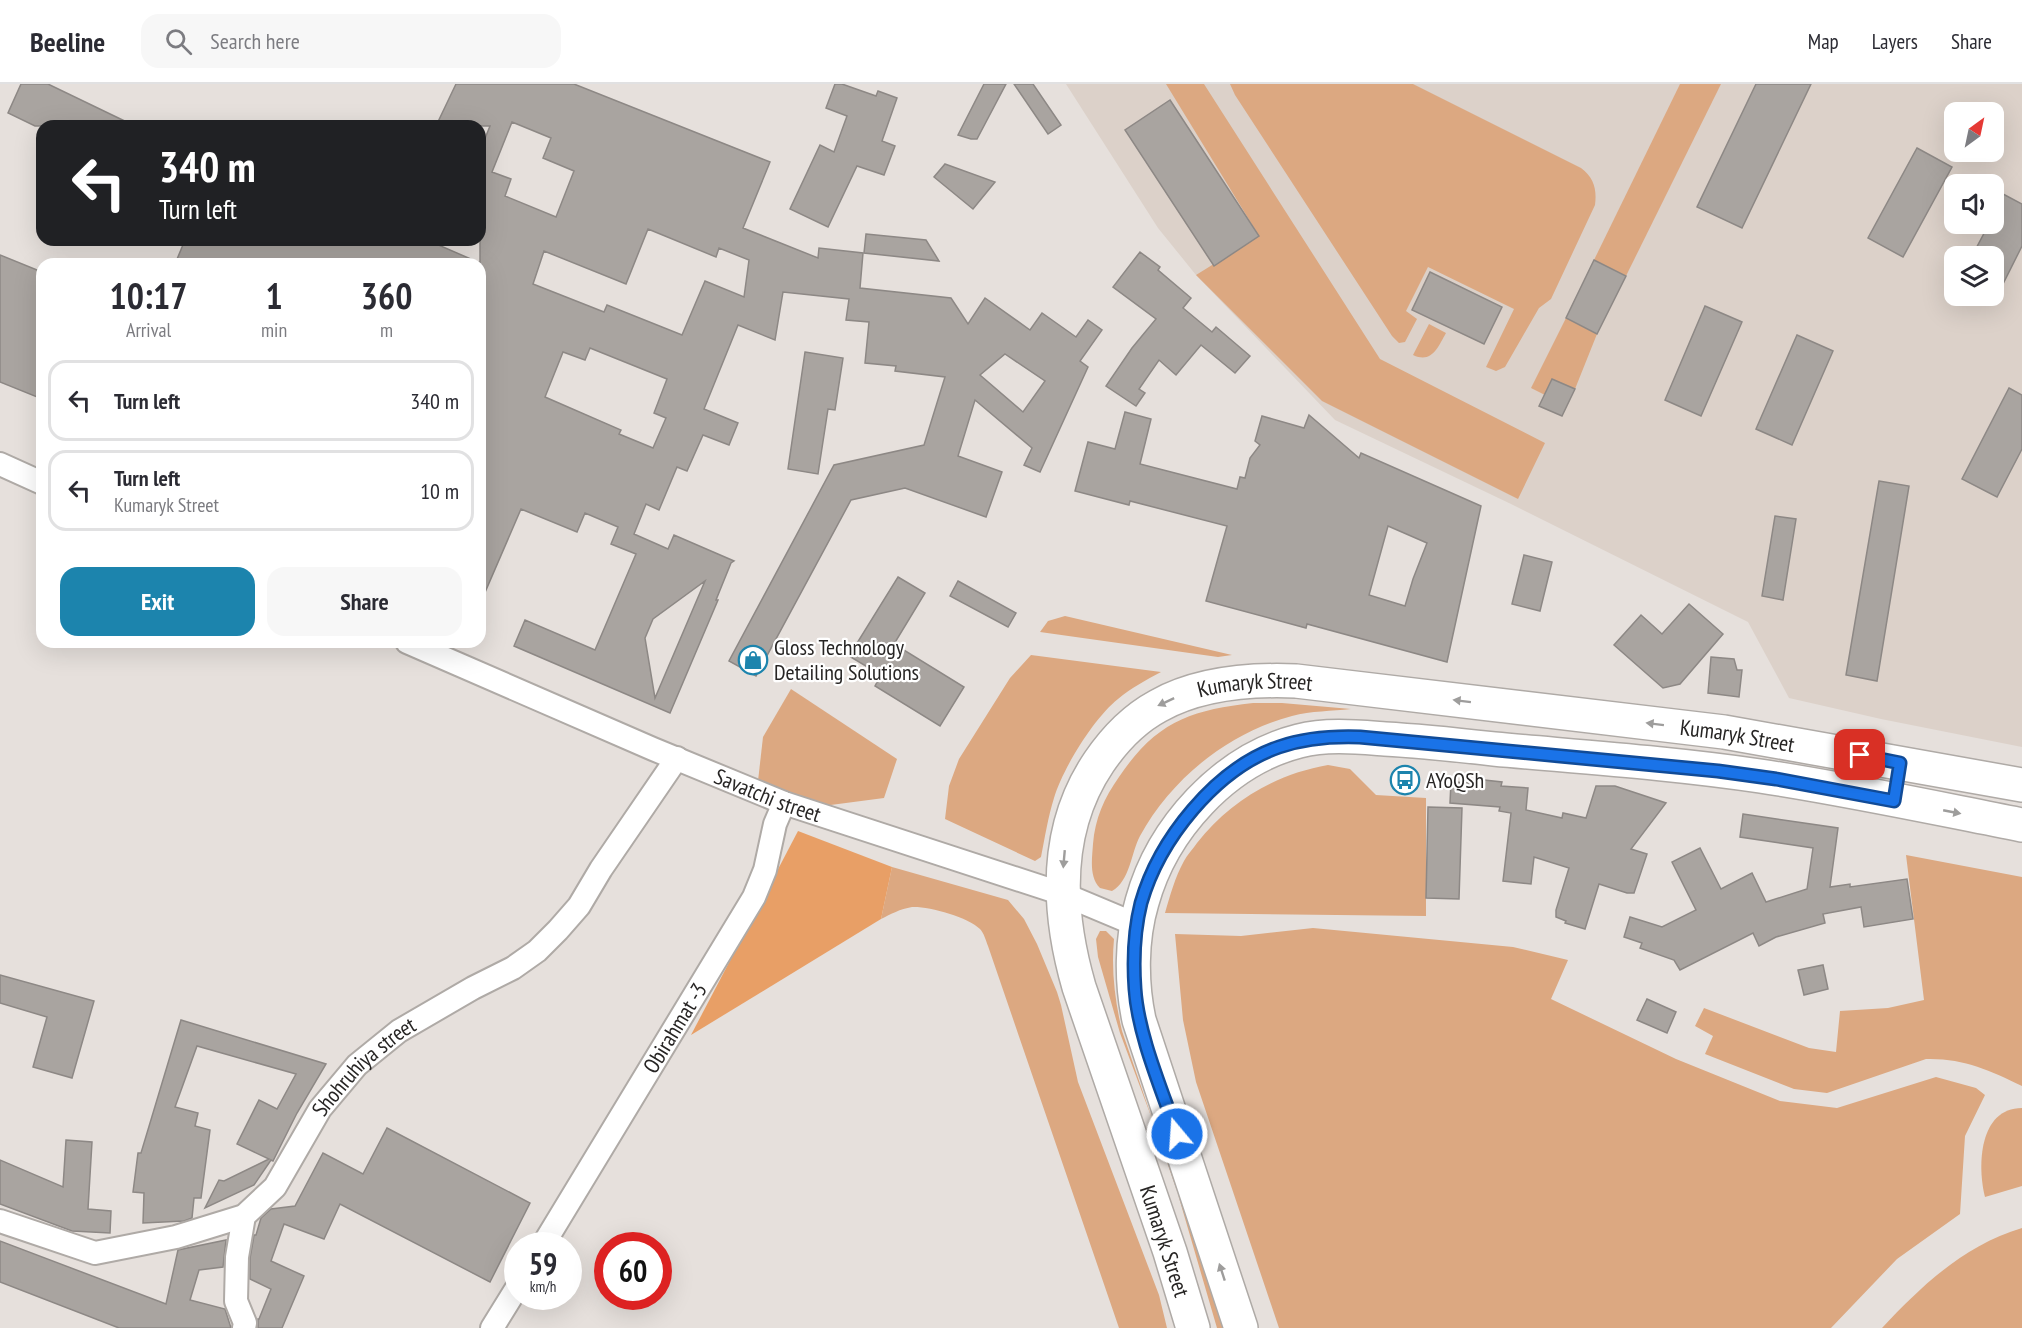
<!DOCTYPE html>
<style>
body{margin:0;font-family:"PT Sans Narrow",sans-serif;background:#f7f7f7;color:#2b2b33;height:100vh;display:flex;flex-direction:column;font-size:22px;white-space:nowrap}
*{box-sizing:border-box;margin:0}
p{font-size:20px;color:#7c7c81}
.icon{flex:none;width:33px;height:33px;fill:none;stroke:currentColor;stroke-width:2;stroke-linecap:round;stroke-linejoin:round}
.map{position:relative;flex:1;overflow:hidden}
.sheet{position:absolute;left:36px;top:174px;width:450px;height:390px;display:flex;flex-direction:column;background:#fff;border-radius:18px;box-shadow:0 6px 24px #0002}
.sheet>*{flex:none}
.hud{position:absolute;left:36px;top:36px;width:450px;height:126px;border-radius:18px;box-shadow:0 6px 24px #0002;background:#202124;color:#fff;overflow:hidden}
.needle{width:39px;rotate:33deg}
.buttons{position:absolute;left:1944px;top:18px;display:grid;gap:12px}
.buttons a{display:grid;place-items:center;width:60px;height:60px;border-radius:12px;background:#fff;box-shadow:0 6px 24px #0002;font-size:30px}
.speed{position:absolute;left:504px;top:1148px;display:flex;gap:12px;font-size:30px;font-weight:700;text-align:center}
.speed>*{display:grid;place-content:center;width:78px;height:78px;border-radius:50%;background:#fff;box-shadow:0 6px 24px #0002;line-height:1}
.speed small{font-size:15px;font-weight:400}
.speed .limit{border:9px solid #d22;background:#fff;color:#111}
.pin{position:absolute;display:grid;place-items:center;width:51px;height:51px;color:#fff;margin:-26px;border-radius:12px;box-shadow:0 3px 9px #0006}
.me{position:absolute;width:66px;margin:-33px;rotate:342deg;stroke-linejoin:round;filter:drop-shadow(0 0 4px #0008)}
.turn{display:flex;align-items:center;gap:21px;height:126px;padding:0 24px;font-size:27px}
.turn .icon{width:78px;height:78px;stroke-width:2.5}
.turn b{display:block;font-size:42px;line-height:51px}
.eta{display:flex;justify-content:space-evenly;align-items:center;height:102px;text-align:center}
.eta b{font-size:36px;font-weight:700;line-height:42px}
.cta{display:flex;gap:12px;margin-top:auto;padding:12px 24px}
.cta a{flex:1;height:69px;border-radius:18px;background:#1c84ad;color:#fff;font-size:24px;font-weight:700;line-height:69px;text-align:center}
.cta a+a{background:#f7f7f7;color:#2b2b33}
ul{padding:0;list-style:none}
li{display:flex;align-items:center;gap:18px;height:81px;margin:0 12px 9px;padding:0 12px;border:3px solid #e1e1e2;border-radius:18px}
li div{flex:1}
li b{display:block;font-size:22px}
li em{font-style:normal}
header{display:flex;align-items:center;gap:36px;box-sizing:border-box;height:84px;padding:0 30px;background:#fff;border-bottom:2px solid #e1e1e2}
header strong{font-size:28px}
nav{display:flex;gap:33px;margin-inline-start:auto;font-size:21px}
.search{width:420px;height:54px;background:#f7f7f7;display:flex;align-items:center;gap:15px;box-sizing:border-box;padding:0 21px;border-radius:18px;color:#7c7c81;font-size:22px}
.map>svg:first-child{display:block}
</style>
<header>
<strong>Beeline</strong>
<div class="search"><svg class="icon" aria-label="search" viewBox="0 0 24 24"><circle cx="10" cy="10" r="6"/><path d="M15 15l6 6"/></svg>Search here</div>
<nav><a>Map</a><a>Layers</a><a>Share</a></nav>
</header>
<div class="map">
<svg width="2022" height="1244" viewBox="0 0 2022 1244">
<rect width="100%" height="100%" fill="#e6e0dc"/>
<path fill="#dcd1c9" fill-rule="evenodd" d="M1066 0H2022V663L1881 635 1789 614 1748 538 1511 420 1335 336 1196 191 1158 144ZM1954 28H1994V68H1954ZM1954 100H1994V140H1954ZM1954 172H1994V212H1954Z"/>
<g fill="#dca881">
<path d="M1166 0H1204L1380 275 1545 359 1518 415 1322 317 1196 191 1259 152Z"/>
<path d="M1230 0H1413L1581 84C1594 94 1597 105 1595 121L1551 215 1539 224 1505 283 1496 287 1486 283 1514 225 1428 183 1406 227 1417 235 1405 258 1399 259 1392 252 1235 11Z"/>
<path d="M1680 0H1721L1626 192 1594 176Z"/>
<path d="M1566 234 1597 250 1575 305 1552 295 1545 311 1531 304Z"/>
<path d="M1429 240 1446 249C1438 263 1432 280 1413 271Z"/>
<path d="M1065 532 1232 571 1218 573 1040 548 1048 537Z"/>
<path d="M1031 571 1161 588C1146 596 1131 604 1118 615 1094 634 1063 684 1054 714 1048 733 1045 753 1041 773L1035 777 945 735 949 702 959 675 1010 594Z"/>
<path d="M791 605 897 675 884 714 823 722 758 697 763 653Z"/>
<path d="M1253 619H1282L1351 625C1332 627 1311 627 1292 632 1229 648 1171 695 1140 752 1131 769 1130 797 1112 807L1100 804C1089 793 1092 775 1093 760 1095 735 1104 714 1119 693 1156 638 1190 626 1253 619Z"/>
<path d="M1328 681 1350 685 1376 711 1426 714V832L1165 829C1170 812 1175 793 1184 777 1187 771 1193 765 1197 759 1230 717 1276 690 1328 681Z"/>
<path d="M1906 771 2022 793V1002C1989 986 1963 974 1926 975L1827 1009 1794 1005 1705 970 1713 952 1695 942 1704 924 1809 964 1836 968 1840 927 1888 924 1924 916Z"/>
<path d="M892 783 1008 816 1024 835 1037 860 1057 908 1061 921 1078 998 1159 1211 1167 1244H1119L988 862C986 857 984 849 980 845 968 833 928 822 912 823 900 825 891 830 881 835Z"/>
<path d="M1313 844 1513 863 1568 876 1551 915 1676 975 1780 1017 1837 1024 1936 993 1976 1004 1985 1011 1965 1052 1960 1130 1897 1175 1831 1244H1279L1196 998 1183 936 1175 850 1241 852Z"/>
<path d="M1100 847H1106L1114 855C1111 886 1115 917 1122 947L1224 1244H1217L1170 1083 1120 949 1098 873 1096 855Z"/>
<path d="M2022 1024V1102L1985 1113C1977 1082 1979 1024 2022 1024Z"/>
<path d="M2022 1144V1244H1882C1922 1201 1965 1161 2022 1144Z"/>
</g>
<path fill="#e89f66" d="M798 747 892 783 881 835 691 951Z"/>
<g fill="#a9a4a0" stroke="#8d8885" stroke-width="1.5" fill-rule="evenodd">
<path d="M21 0H48L135 42H35L8 29Z"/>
<path d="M456 0H574L770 78 743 144 818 174 819 164 863 169 860 204 951 214 968 240 985 214 1030 246 1042 229 1076 253 1088 236 1102 246 1080 277 1088 283 1040 388 1024 381 1032 364 975 316 958 372 1002 388 986 433 905 404 851 416 756 592 729 577 834 381 924 361 945 293 895 287 896 282 865 279 869 238 846 236 849 215 783 208 775 256 738 241 704 325 738 339 729 361 703 351 687 387 677 383 659 426 646 420 634 450 668 465 674 451 734 477 731 479 716 516H718L670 629 514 562 525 536 595 566 636 470 611 460 618 443 585 429 577 448 521 425 480 520V180H175L185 156H427L480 179V67L490 42H436ZM512 38 551 54 543 74 574 87 556 133 505 112 511 95 492 88ZM648 145 716 173 719 164 749 176 744 213 705 197 682 251 607 221 604 228 533 200 544 167 626 200ZM590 264 667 295 654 329 666 334 653 364 619 350 621 346 545 313 563 268 585 276ZM1005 270 1045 297 1023 328 980 291ZM705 497 655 614 645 554 653 535Z"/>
<path d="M835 0H842L876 12 878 7 897 14 882 57 895 62 884 91 857 82 828 143 790 125 820 61 834 68 847 32 826 24Z"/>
<path d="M984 0H1006L977 55H971L958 51Z"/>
<path d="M1014 0H1033L1061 41 1048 50Z"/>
<path d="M1756 0H1811L1742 144 1697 123Z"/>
<path d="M1170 16 1259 152 1214 182 1125 46Z"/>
<path d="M1917 64 1952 83 1903 173 1868 154Z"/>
<path d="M945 80 995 98 973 125 934 93Z"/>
<path d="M2003 110 2022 120V162L1994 218V172H1972L1989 140H1994V130Z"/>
<path d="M866 150 926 156 939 177 864 169Z"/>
<path d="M1140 168 1160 183 1158 186 1191 214 1183 224 1212 248 1216 243 1250 272 1235 289 1201 261 1176 291 1159 276 1139 305 1145 309 1136 322 1106 302 1132 264 1156 235 1113 203Z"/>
<path d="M0 171 42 188V315L0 298Z"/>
<path d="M1594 176 1626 192 1597 250 1566 234Z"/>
<path d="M1430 188 1502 223 1484 260 1412 226Z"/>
<path d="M1705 222 1742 238 1701 332 1665 316Z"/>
<path d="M1797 251 1833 267 1792 361 1756 345Z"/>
<path d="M805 268 843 274 835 326 828 325 818 390 788 385Z"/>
<path d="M1552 295 1575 305 1562 332 1539 322Z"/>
<path d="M2009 304 2022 311V365L1997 413 1962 395Z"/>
<path d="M1125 328 1151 335 1140 380 1237 405 1240 393 1245 394 1250 374 1260 361 1255 357 1262 332 1304 344 1309 331 1359 374 1361 369 1481 422 1447 578 1307 540 1306 544 1206 517 1227 442 1130 417 1129 421 1075 407 1088 358 1115 365ZM1388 442 1427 459 1413 495 1405 522 1369 511Z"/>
<path d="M1879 397 1909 402 1877 597 1846 591Z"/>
<path d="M1775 432 1796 435 1783 516 1762 512Z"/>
<path d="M1524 471 1552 478 1540 527 1512 520Z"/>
<path d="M898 493 925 509 894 560 964 603 940 642 875 602 881 591 849 572Z"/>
<path d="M958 497 1016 529 1008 543 950 512Z"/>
<path d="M1689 520 1723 550 1680 600 1663 604 1614 561 1641 531 1662 550Z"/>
<path d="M1711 573 1734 575 1737 586H1742L1739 613 1708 609Z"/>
<path d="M1475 695 1502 698 1501 702 1528 704 1526 726 1562 734 1563 729 1586 734 1596 702H1615L1666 719 1631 765 1647 770 1634 809H1627L1599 800 1585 845 1565 839 1566 837 1556 833V826L1569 784 1534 773 1531 800 1503 797 1511 729 1499 727 1500 723 1450 719 1451 698 1475 699Z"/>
<path d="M1428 723 1462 724 1459 815 1426 814Z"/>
<path d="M1743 730 1838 744 1830 803 1850 800V803L1907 795 1913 835 1864 843 1861 823 1823 830 1825 839 1776 853 1759 862 1753 849 1680 886 1674 876 1640 864 1642 859 1624 853 1630 833 1662 843 1696 826 1672 778 1700 764 1721 805 1752 789 1766 818 1807 805 1813 764 1740 753Z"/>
<path d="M1823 881 1828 905 1804 911 1798 886Z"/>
<path d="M0 891 94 917 72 994 33 983 47 933 0 919Z"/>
<path d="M1647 915 1676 928 1667 949 1637 936Z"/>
<path d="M181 936 326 980 297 1029 273 1077 271 1076 254 1101 205 1124 219 1096 224 1097 269 1075 237 1060 259 1016 277 1025 296 990 197 962 175 1023 198 1029 195 1042 210 1046 201 1114H194L192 1134 184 1137 143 1139 144 1109 133 1108 138 1069H141Z"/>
<path d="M387 1044 530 1119 490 1198 340 1120 324 1155 284 1140 271 1177 304 1192 282 1244H258V1235H259L271 1205 250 1195V1174L254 1151H256L261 1134 271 1125 295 1122 323 1069 363 1090Z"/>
<path d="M66 1056 92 1058 88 1125 111 1127 110 1149 72 1147 0 1120V1076L63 1103Z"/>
<path d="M226 1156 223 1183 199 1186 190 1216 225 1225 231 1244H119L0 1198V1157L166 1220 178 1166Z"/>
</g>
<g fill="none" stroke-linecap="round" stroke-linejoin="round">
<g stroke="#afaaa6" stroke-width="26">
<g id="street">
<path d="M0 380 42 399"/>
<path id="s1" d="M407 558 653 665 784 719 1063 810 1137 841"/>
<path id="s2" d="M0 1137 95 1169 176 1153 244 1132 275 1103 320 1025 357 981 399 947 473 904 513 884 537 867 558 846 579 822 601 785 677 674"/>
<path id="s3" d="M543 1161 754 813 765 786 775 740 784 719"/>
<path d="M244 1244 245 1239 236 1217 237 1173 244 1132"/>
<path d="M492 1244 518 1202"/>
</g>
</g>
<g stroke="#afaaa6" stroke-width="36">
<g id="primary">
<path id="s4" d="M1193 1244 1170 1168 1079 903C1057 827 1053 746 1099 678 1114 656 1134 635 1158 622 1199 599 1249 595 1296 597L1724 648 2022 701"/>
<path d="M1241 1244 1139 936C1131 899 1131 855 1142 818 1162 745 1224 676 1299 657 1327 650 1357 653 1385 655 1422 657 1458 661 1494 665 1582 673 1672 679 1760 692 1847 705 1935 724 2022 741"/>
</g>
</g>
<use href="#street" stroke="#fff" stroke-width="22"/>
<use href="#primary" stroke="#fff" stroke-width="33"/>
</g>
<defs><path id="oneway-solid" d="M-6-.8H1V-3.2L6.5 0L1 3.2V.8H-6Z" transform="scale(1.5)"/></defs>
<g fill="#9e9d9c">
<use href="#oneway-solid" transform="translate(1462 617) rotate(-173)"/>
<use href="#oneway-solid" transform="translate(1166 618) rotate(155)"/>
<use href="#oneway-solid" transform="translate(1655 640) rotate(-173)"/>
<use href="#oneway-solid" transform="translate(1952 728) rotate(11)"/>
<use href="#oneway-solid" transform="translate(1064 775) rotate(95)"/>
<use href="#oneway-solid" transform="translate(1222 1188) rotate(-108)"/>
</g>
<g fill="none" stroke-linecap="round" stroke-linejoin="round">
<g stroke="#114b97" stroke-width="15">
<path id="route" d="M1177 1050C1162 1006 1138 951 1135 905 1133 877 1134 847 1141 819 1159 756 1215 685 1279 663 1305 654 1332 652 1360 653L1718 687 1776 695 1894 717 1900 679 1860 671"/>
</g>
<use href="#route" stroke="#1a73e8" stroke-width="10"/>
</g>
<defs>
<g id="shop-ring" transform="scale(1.5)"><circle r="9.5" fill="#fff" stroke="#1c84ad" stroke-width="1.5"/><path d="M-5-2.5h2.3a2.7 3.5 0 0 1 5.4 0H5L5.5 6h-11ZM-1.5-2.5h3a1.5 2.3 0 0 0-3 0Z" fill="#1c84ad"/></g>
<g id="bus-ring" transform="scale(1.5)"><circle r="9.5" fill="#fff" stroke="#1c84ad" stroke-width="1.5"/><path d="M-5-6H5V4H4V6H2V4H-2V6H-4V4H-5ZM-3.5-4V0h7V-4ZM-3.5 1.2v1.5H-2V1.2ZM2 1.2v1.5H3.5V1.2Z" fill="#1c84ad"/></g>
</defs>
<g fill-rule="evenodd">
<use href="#shop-ring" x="753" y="576"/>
<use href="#bus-ring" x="1405" y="696"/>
</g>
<g text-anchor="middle" stroke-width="4.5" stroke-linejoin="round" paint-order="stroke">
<g font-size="22" fill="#272524" stroke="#fff" text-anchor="start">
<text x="774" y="571">Gloss Technology<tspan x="774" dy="25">Detailing Solutions</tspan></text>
<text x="1426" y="704">AYoQSh</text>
</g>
<g font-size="22" fill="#272524" stroke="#fff">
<text dy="8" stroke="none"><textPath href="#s4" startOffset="776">Kumaryk Street</textPath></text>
<text dy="8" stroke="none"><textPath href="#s4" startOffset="1262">Kumaryk Street</textPath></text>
<text dy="8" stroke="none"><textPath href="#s1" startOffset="392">Savatchi street</textPath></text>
<text dy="8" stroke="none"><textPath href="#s3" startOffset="254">Obirahmat -3</textPath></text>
<text dy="8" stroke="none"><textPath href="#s2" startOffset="448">Shohruhiya street</textPath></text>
<text transform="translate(1165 1157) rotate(72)" y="8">Kumaryk Street</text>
</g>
</g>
</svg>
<div class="buttons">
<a><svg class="needle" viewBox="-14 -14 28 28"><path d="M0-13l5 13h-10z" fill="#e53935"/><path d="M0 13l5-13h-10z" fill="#7c7c81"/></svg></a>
<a><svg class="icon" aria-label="sound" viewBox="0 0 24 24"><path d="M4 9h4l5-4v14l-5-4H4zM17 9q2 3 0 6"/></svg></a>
<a><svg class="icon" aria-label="layers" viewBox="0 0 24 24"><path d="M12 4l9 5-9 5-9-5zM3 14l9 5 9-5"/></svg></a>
</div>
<div class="speed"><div>59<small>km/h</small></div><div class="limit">60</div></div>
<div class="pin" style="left:1860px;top:671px;background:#d93025"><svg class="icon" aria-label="arrive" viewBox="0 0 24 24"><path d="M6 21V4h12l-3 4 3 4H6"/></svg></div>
<svg class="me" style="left:1177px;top:1050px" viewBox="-20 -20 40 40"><circle r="17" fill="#1a73e8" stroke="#fff" stroke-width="3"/><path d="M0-11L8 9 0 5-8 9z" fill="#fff"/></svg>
<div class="hud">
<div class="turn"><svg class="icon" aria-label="left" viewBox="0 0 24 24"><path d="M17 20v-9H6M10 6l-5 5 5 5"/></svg><div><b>340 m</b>Turn left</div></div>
</div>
<section class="sheet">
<div class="eta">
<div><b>10:17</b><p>Arrival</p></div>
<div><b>1</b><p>min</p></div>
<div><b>360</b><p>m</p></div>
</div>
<ul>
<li><svg class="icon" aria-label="left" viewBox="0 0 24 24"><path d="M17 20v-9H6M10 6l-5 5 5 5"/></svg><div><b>Turn left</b></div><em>340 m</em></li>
<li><svg class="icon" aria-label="left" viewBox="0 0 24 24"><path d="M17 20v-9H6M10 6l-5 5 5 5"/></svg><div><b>Turn left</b><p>Kumaryk Street</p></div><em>10 m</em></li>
</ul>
<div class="cta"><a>Exit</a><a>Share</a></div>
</section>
</div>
